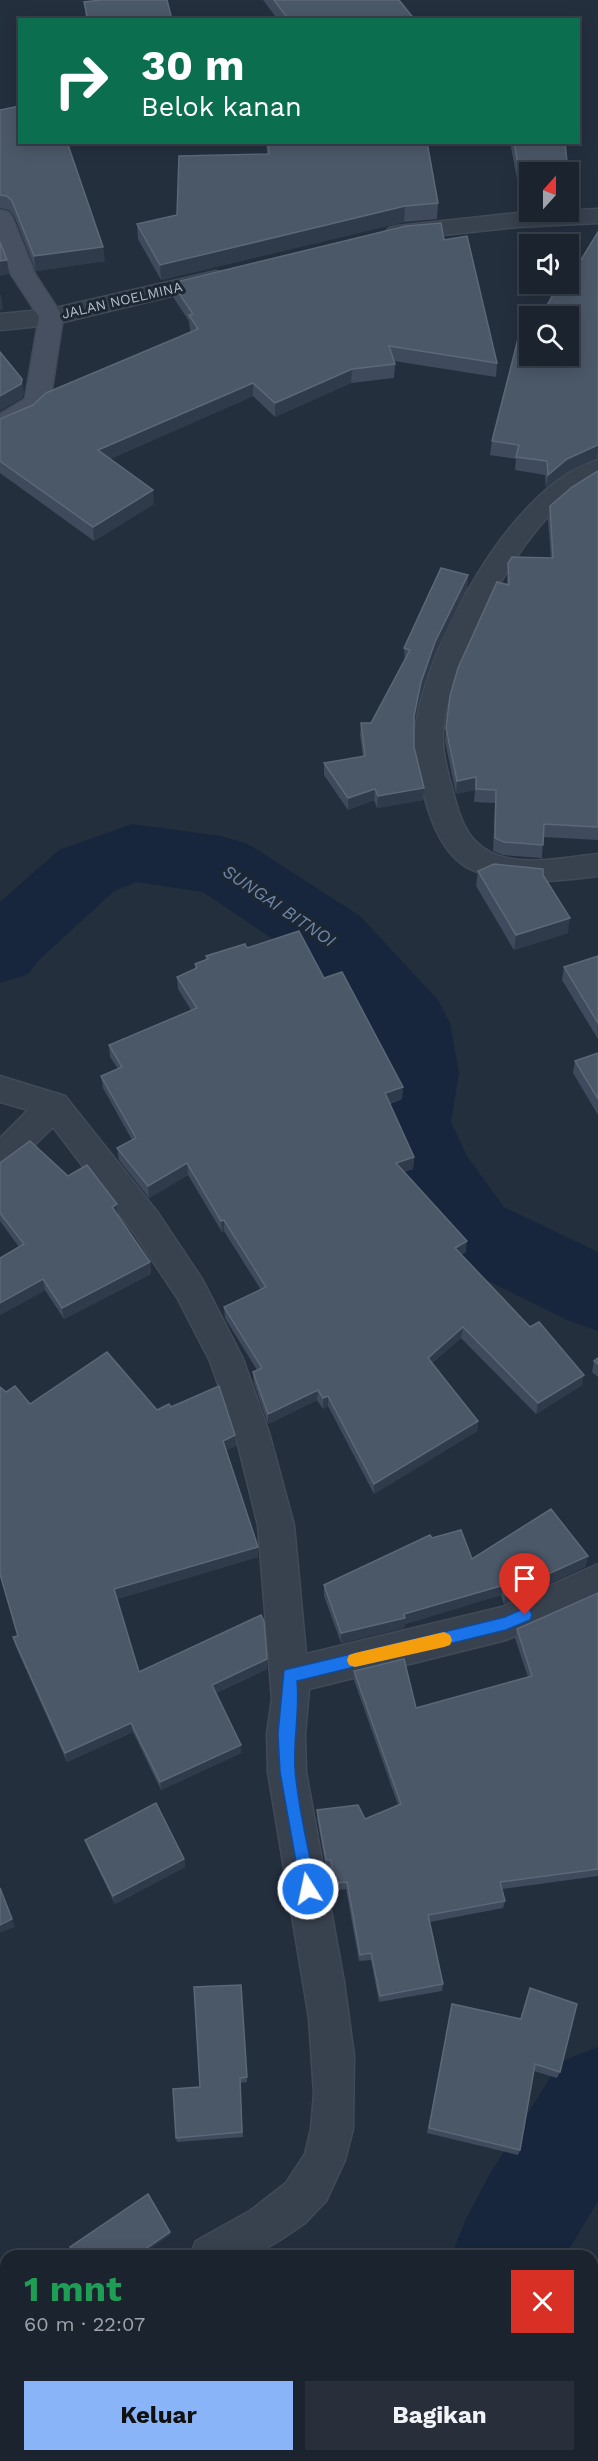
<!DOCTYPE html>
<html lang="id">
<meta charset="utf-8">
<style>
body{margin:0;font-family:"Work Sans",sans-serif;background:#282f3a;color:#f1f3f6;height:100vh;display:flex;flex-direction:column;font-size:22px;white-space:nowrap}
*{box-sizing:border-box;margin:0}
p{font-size:20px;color:#a0a4aa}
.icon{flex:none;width:33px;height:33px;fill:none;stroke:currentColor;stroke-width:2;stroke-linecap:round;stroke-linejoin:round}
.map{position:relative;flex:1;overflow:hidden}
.sheet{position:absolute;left:0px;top:2250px;width:598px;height:212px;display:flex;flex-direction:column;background:#1b232e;border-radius:18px 18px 0 0;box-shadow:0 3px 15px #0003,0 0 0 2px #39404a}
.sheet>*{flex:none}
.top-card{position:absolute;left:18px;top:18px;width:562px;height:126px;border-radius:0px;box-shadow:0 3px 15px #0003,0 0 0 2px #39404a;background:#0b6e4f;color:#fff;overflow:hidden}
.needle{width:39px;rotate:21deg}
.controls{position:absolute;left:519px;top:162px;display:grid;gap:12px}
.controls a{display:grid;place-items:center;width:60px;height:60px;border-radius:0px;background:#1b232e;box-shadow:0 3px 15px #0003,0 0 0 2px #39404a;font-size:30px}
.pin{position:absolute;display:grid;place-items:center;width:51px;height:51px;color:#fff;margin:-62px -26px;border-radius:50% 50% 50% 0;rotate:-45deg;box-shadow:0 0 6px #0007}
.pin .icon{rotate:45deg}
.me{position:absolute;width:66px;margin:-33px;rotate:350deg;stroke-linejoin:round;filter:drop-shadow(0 0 4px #0008)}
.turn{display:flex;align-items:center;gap:21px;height:126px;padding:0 24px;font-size:27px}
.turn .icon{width:78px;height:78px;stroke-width:2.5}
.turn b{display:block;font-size:42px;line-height:51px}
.round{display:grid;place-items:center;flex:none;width:63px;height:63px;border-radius:0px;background:#282f3a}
.head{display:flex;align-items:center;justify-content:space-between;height:102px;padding:0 24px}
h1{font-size:36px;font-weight:700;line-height:45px;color:#1e9e55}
.action{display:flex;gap:12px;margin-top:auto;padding:12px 24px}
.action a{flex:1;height:69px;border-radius:0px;background:#8ab4f8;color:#111;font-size:24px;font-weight:700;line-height:69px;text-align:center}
.action a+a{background:#282f3a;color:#f1f3f6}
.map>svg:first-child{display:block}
</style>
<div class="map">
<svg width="598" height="2461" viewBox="0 0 598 2461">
<rect width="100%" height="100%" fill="#242f3e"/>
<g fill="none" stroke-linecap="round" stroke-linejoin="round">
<g fill="#17263c" fill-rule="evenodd">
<path d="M132 824 221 836 248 844 360 916 438 1000 450 1023 459 1073 451 1122 467 1156 504 1207 598 1252V1331L567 1320 444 1259 404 1202 369 1122 377 1073 371 1034 304 960 203 892 136 882 113 892 39 960 28 974 0 983V902L59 850Z"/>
<path d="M598 2047V2201L565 2256H451L467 2217 488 2177 560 2062Z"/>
<path d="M343 2456H459L457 2461H340Z"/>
</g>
<g stroke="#414a57" stroke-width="3">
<g id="street">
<path d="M598 209V223L518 227 397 240 389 238 385 233 389 228 397 226 518 213Z"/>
<path d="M216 271 225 273 228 278 225 283 51 325 0 330V314L51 309Z"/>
<path d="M598 460V481C578 492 559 504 544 521 503 568 446 671 443 734 442 753 448 773 453 792 459 816 466 840 490 852 520 868 566 857 598 854V876C556 881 508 888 468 868 447 856 435 831 428 809 421 784 411 754 415 729 427 645 512 484 598 460Z"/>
<path d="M0 1076 65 1096 158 1213 202 1279 243 1359 269 1433 294 1525 306 1654 502 1607 598 1564V1599L506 1640 309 1689 305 1734 306 1772 344 1982 354 2056 353 2129 345 2160 326 2201 305 2223 280 2240 253 2256H190L196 2241 250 2211 286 2183 305 2154 311 2129 314 2094 309 2018 268 1772 267 1734 272 1699 258 1525 235 1433 210 1361 178 1299 134 1233 53 1127 11 1168 0 1172V1138L28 1110 0 1102Z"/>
<path d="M6 2354V2398L0 2401V2357Z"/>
<path d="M6 2406V2456H20L17 2461H0V2408Z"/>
</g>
</g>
<g stroke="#414a57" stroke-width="3">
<path id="secondary" d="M0 210 8 212 12 217 35 274 63 317 50 402 34 417 0 432V414L25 399 39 317 11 274 0 246Z"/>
</g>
<use href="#street" fill="#38414e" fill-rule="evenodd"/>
<use href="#secondary" fill="#465061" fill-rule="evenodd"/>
</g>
<g fill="#3f4b5c">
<path d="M263 0H399L415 20H278Z"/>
<path d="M84 2 172 20H86Z"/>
<path d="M0 110 105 261 36 271 14 216 9 210 0 208Z"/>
<path d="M266 142H427L438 203 437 219 404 222 161 280 138 239 137 224 177 215 267 154Z"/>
<path d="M510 142H565L530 172V195H520Z"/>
<path d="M598 232V459L597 458 565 473 546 488 545 475 515 470 516 459 490 455 492 441 530 337 566 286Z"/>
<path d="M444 240 497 363 496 377 394 361 395 364 394 378 351 383 275 417 253 396 110 459 154 504 94 541 0 473V419L33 405 191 332 190 329 189 321 173 297 172 283Z"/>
<path d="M598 471V840L543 837 542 858 503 855 493 851 495 803 474 802 475 790 456 794 445 741 446 728 507 584 508 563 551 558 548 520 550 506Z"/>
<path d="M468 575 467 588 435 654 421 694 414 725V747L424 788 423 800 377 808 374 800 348 810 324 775V763L363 757 360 735 361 723H371L405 661 404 648Z"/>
<path d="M478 871 543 875 568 933 514 950 476 886Z"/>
<path d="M247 948 324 978 403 1087 402 1099 390 1104 414 1157 413 1169 404 1172 466 1252 461 1255 582 1385 536 1414 461 1338 432 1363 478 1421 477 1431 374 1494 328 1406 323 1409 317 1400 268 1424 254 1383 253 1372 257 1370 225 1318 224 1307 261 1290 224 1231 222 1232 188 1175 149 1198 119 1160 117 1148 132 1140 103 1088 101 1076 118 1069 110 1057 109 1045 191 1010 178 989 177 977 195 969V964L206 960V956Z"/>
<path d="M598 956V1039L562 980 564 967Z"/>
<path d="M598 1053V1115L573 1073 575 1061Z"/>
<path d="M0 1163 68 1176 118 1216 150 1262 151 1274 64 1319 45 1290 0 1315V1258L19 1247 0 1221Z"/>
<path d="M598 1358V1377L592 1372 594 1361Z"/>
<path d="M6 1392 30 1404 157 1410 171 1407 235 1435 236 1446 226 1450 258 1557 117 1599 139 1672 267 1669 216 1693 241 1753 161 1790 133 1732 67 1762 16 1647 13 1637 18 1636Z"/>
<path d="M432 1538 472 1559 588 1556 585 1567 504 1604 501 1595 405 1624 404 1628 341 1643 324 1596V1585Z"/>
<path d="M598 1593V1876L502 1889 505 1901 503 1908 430 1922 443 1984 442 1991 379 2002 371 1960 359 1961 346 1889 333 1891 330 1867 326 1868 317 1818V1810L365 1819 398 1805 354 1680V1671L416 1708 528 1677 515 1638 517 1629Z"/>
<path d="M85 1840 184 1859 185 1867 115 1904 88 1848Z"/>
<path d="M241 1985 247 2082 240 2083 243 2137 177 2142 176 2138 200 2087Z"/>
<path d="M530 1988 560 2072 557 2078 534 2071 520 2150 518 2155 427 2133 451 2010 520 2019Z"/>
<path d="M598 2375V2461H588L591 2456H592V2452L598 2441 592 2437V2386Z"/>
</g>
<g fill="#2f3b4b">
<path d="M405 206 404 222 161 280 160 265Z"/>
<path d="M103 247 105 261 36 271 34 256Z"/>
<path d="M7 260 9 274 0 276V261Z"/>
<path d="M0 295H1L3 309 0 310Z"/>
<path d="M352 369 351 383 275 417V403Z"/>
<path d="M22 379 24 393 23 398 0 411V396Z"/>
<path d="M253 383V396L99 464 98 450Z"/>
<path d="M598 445 597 458 565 473 546 488 548 475 567 459Z"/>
<path d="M153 490 154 504 94 541 93 527Z"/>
<path d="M468 575 467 588 435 654 421 694 413 729 414 716 421 682 435 642Z"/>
<path d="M476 777 475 790 456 794 457 781Z"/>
<path d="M424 788 423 800 377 808 378 796Z"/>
<path d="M375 789 374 800 348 810V798Z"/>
<path d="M570 918 568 933 514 950 516 935Z"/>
<path d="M403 1087 402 1099 384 1105 385 1093Z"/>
<path d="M414 1157 413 1169 395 1174 396 1163Z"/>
<path d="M187 1163 188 1175 149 1198 148 1186Z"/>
<path d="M117 1204 118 1216 112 1207Z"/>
<path d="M224 1220V1231L222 1232 221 1221Z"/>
<path d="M467 1241 466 1252 454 1260 455 1248Z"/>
<path d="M150 1262 151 1274 64 1319 62 1308Z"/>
<path d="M43 1279 45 1290 0 1315V1303Z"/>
<path d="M463 1327 461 1338 427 1368 428 1358Z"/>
<path d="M584 1375 582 1385 536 1414 538 1403Z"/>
<path d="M318 1390 317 1400 268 1424V1414Z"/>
<path d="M328 1396V1406L323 1409V1398Z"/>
<path d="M478 1421 477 1431 374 1494V1484Z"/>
<path d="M235 1435 236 1446 224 1451 223 1441Z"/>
<path d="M258 1547V1557L116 1599 114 1589Z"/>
<path d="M588 1556 585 1567 504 1604 506 1593Z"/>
<path d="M504 1585 501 1595 405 1624 404 1628 341 1643V1633Z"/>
<path d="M267 1659V1669L213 1694 212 1685Z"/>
<path d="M131 1723 133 1732 67 1762 65 1753Z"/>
<path d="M241 1745V1753L161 1790 160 1782Z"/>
<path d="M184 1859 185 1867 115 1904 113 1896Z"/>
<path d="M0 1887 15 1927 0 1933Z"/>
<path d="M170 2232V2235L140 2256H135Z"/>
</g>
<g fill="#4b5868" stroke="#5c6777" stroke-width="1.5">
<path d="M101 0H167L172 20H88L84 2Z"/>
<path d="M274 0H399L415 20H289Z"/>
<path d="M20 106V142H67L103 247 34 256 12 201 7 196 0 195V110Z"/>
<path d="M268 142H427L438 203 405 206 160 265 137 224 177 215 179 156 269 154Z"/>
<path d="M514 142H565L568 172H530V181L521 182Z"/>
<path d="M441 223 444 240 467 236 497 363 389 346 395 364 352 369 275 403 253 383 98 450 153 490 93 527 0 461V419L33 405 46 393 198 329 189 315 193 314 172 283 406 226Z"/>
<path d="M598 232V445L567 459 548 475 547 461 516 457 519 445 492 441 518 339 530 337V356H568V316H541L559 284 566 286 567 284H568V281Z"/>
<path d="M0 242 7 260 0 261Z"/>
<path d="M0 352 22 379 21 384 0 396Z"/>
<path d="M598 471V827L544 824 543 845 504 842 495 838 496 790 476 789V777L457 781 446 728 450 696 458 668 497 582 509 585 508 563 512 557 553 558 550 506 572 487Z"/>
<path d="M441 568 468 575 435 642 421 682 414 716V747L424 788 378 796 375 789 348 798 324 763 365 756 361 723H371L410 650 404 648Z"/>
<path d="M494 864 543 869V875L570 918 516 935 478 871Z"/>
<path d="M299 931 324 978 342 972 403 1087 385 1093 414 1157 396 1163 467 1241 455 1248 530 1327 539 1322 584 1375 538 1403 463 1327 428 1358 478 1421 374 1484 328 1396 323 1398 318 1390 268 1414 253 1372 262 1368 224 1307 266 1287 224 1220 221 1221 187 1163 148 1186 117 1148 136 1138 101 1076 122 1067 109 1045 197 1008 177 977 197 968 195 964 208 959 206 956 245 944 247 948Z"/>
<path d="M598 956V1023L564 967Z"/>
<path d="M598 1053V1099L575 1061Z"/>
<path d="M30 1141 68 1176 87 1165 117 1204 112 1207 150 1262 62 1308 43 1279 0 1303V1258L24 1244 0 1213V1163Z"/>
<path d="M107 1352 157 1410 169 1404 171 1407 219 1386 235 1435 223 1441 258 1547 114 1589 139 1672 261 1615 264 1621 267 1659 212 1685 241 1745 160 1782 131 1723 65 1753 13 1637 18 1636 0 1574V1387L6 1392 15 1386 30 1404Z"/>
<path d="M598 1358V1364L594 1361Z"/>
<path d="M551 1509 588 1556 506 1593 504 1585 404 1614 405 1618 341 1633 324 1585 430 1535 432 1538 461 1530 472 1559Z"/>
<path d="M598 1593V1869L500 1882 505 1901 428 1915 443 1984 380 1996 371 1953 360 1955 347 1882 334 1883 331 1860H326L317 1810 358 1805 365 1819 401 1804 354 1671 404 1659 416 1708 532 1676 517 1629Z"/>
<path d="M156 1803 184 1859 113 1896 85 1840Z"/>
<path d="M0 1888 12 1919 0 1925Z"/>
<path d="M241 1985 247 2077 240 2078 242 2132 176 2138 173 2089 200 2087 194 1987Z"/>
<path d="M530 1988 577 2004 560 2072 535 2064 520 2150 429 2128 452 2004 521 2019Z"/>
<path d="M148 2194 170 2232 135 2256H75L70 2247Z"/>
<path d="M598 2379V2437L592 2433V2390Z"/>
<path d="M598 2445V2461H590Z"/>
</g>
<path fill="#1a73e8" stroke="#114b97" stroke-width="1.5" d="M525 1608 530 1610 532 1615 530 1620 506 1630 297 1681C300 1711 293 1739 295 1769 298 1809 309 1850 316 1889L314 1895 308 1897 302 1895 280 1772 278 1734 284 1670 452 1630 505 1617Z"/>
<path fill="#f59e0b" d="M444 1632 450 1635 452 1640 450 1645 444 1647 355 1667 349 1665 347 1660 349 1655 355 1653Z"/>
<g text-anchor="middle" stroke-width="6" stroke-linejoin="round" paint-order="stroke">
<g font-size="14" fill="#b4bcc9" stroke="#1d2633">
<text transform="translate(122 300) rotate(-13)" y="5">JALAN NOELMINA</text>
</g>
<g font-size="18" font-style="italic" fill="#6d86a8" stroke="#1d2633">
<text transform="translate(279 906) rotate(34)" y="6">SUNGAI BITNOI</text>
</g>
</g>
</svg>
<div class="controls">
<a><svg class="needle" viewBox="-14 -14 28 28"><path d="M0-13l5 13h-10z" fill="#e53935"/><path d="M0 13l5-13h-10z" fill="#a0a4aa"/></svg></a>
<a><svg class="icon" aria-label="sound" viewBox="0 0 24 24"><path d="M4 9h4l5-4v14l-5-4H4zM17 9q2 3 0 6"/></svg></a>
<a><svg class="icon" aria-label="search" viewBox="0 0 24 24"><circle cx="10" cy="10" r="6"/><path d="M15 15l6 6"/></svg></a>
</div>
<div class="pin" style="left:525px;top:1615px;background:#d93025"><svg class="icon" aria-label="arrive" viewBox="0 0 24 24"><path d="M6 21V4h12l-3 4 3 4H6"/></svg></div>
<svg class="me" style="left:308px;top:1889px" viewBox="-20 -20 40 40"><circle r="17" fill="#1a73e8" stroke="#fff" stroke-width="3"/><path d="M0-11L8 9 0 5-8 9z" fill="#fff"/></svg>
<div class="top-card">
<div class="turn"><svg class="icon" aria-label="right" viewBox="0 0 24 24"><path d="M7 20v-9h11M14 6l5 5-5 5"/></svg><div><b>30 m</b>Belok kanan</div></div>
</div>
<section class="sheet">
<div class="head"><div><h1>1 mnt</h1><p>60 m · 22:07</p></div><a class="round" style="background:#d93025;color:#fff"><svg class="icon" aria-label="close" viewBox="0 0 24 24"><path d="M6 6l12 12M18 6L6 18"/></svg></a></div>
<div class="action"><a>Keluar</a><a>Bagikan</a></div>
</section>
</div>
